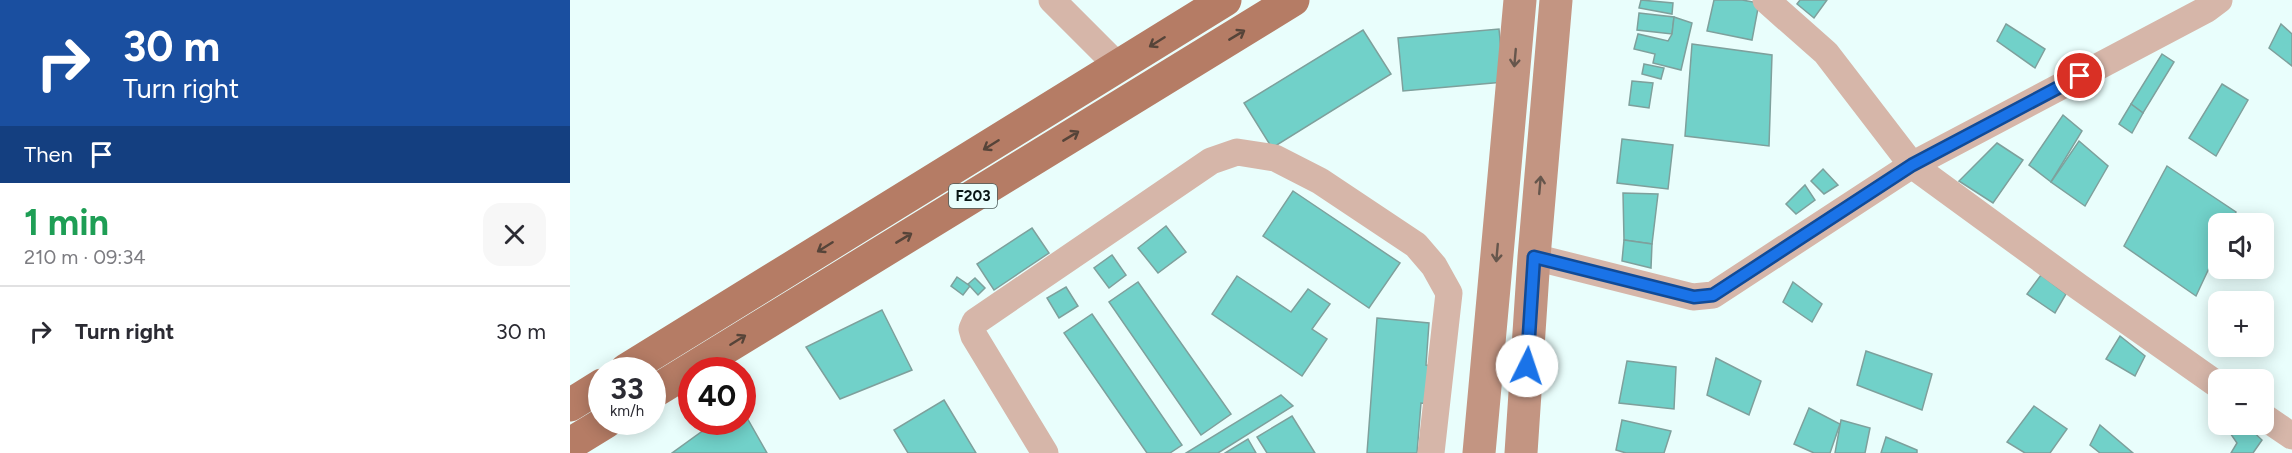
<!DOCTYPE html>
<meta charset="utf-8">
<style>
body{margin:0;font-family:Figtree,sans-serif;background:#f7f7f7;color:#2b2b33;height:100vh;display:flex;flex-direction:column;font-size:22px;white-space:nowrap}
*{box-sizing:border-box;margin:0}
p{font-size:20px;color:#7c7c81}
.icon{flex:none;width:33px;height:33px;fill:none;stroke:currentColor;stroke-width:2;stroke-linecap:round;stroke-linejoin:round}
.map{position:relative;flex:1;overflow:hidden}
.details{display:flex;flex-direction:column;background:#fff;width:570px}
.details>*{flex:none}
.hud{background:#1a4fa0;color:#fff;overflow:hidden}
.buttons{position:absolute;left:1638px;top:213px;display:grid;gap:12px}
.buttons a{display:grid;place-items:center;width:66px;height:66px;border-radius:12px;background:#fff;box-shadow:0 3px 15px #0003;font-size:30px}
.speed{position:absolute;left:18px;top:357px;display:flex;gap:12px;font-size:30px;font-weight:700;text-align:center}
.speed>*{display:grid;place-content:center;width:78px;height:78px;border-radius:50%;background:#fff;box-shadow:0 3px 15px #0003;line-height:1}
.speed small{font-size:15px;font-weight:400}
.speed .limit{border:9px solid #d22;background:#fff;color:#111}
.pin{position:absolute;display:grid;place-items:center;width:51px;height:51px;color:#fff;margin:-26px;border:3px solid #fff;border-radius:50%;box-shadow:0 2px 6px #0007}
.me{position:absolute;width:66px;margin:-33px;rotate:4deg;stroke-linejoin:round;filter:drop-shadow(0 0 4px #0008)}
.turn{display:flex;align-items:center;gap:21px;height:126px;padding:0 24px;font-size:27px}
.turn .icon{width:78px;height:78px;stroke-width:2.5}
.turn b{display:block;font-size:42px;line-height:51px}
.then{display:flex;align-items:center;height:57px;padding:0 24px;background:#0003;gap:12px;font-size:22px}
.round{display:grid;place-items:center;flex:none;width:63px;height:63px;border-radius:18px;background:#f7f7f7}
.overview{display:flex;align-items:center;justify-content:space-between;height:102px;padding:0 24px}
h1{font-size:36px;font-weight:700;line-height:45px;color:#1e9e55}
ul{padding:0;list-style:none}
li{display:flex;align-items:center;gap:18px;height:90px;padding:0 24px;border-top:2px solid #e1e1e2}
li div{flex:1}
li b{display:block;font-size:22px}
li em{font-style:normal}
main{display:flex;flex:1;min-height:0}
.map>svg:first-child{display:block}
</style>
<main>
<section class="details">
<div class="hud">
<div class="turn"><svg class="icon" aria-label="right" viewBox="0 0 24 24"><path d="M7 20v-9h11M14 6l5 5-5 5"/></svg><div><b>30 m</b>Turn right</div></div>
<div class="then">Then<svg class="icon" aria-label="arrive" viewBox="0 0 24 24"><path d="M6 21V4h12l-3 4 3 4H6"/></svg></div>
</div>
<div class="overview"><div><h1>1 min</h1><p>210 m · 09:34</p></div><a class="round"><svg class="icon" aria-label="close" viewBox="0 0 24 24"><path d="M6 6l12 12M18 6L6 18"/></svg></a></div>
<ul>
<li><svg class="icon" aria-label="right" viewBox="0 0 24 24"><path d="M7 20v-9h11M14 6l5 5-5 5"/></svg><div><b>Turn right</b></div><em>30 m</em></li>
</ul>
</section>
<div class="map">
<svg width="1722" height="453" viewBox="0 0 1722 453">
<rect width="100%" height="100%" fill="#e9fefc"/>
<g fill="#71d1c9" stroke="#7ea09c" stroke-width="1.5">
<path d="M1071 0 1103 3 1102 14 1069 8Z"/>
<path d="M1144 0H1172L1189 3 1182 40 1137 31Z"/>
<path d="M1230 0H1257L1244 18 1227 4Z"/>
<path d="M1069 13 1104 17 1102 34 1067 30Z"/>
<path d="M1104 17 1122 23 1111 70 1083 63 1085 54 1064 49 1068 34 1098 41 1102 34Z"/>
<path d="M1436 24 1475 49 1465 68 1427 41Z"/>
<path d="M1711 24 1722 34V66L1699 48Z"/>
<path d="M929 29 934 82 833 91 828 38Z"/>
<path d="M793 30 821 74 702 148 674 103Z"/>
<path d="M1122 44 1202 55 1199 146 1115 136Z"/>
<path d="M1592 54 1604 62 1573 113 1561 104Z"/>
<path d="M1074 64 1094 68 1091 79 1072 74Z"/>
<path d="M1062 81 1083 83 1079 108 1059 105Z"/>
<path d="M1652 84 1678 100 1646 156 1619 138Z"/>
<path d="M1561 104 1573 113 1562 133 1549 124Z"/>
<path d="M1493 115 1512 131 1481 182 1459 165Z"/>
<path d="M1052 139 1103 145 1098 189 1047 183Z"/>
<path d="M1509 141 1538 166 1515 206 1481 182Z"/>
<path d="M1427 143 1453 160 1423 203 1389 181Z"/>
<path d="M1597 166 1666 212 1661 224H1648V249L1626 296 1554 246Z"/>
<path d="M1253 169 1268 185 1254 194 1241 181Z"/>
<path d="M1235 185 1245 200 1226 214 1216 204Z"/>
<path d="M723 191 830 263 799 308 693 236Z"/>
<path d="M1053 193 1088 194 1082 244 1054 240Z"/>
<path d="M596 226 616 252 588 273 568 248Z"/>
<path d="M462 228 479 253 424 290 407 264Z"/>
<path d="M1054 240 1082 244 1081 268 1052 261Z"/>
<path d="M542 255 556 275 539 288 524 268Z"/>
<path d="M1471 275 1496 294 1485 313 1457 294Z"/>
<path d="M667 276 721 312 738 289 760 304 742 329 757 339 732 376 642 314Z"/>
<path d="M387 277 400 286 393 295 381 286Z"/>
<path d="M405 278 415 288 408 295 398 284Z"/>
<path d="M568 282 661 414 631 435 539 302Z"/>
<path d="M1223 282 1252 304 1242 322 1213 302Z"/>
<path d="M496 287 508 306 489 318 477 298Z"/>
<path d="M312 310 342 370 270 399 236 347Z"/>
<path d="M522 314 612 445 600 453H577L494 333Z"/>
<path d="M807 318 859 323 856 365 863 366 860 404 851 403 847 453H797Z"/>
<path d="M1550 336 1575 356 1565 376 1536 359Z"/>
<path d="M1296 351 1362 374 1352 410 1287 385Z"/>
<path d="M1146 358 1191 381 1179 415 1137 395Z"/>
<path d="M1057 361 1106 367 1104 409 1049 403Z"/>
<path d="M711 395 723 406 648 453H616Z"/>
<path d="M374 400 406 453H338L324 430Z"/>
<path d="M1464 406 1497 429 1480 453H1455L1437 442Z"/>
<path d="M1239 408 1270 424 1260 453H1244L1224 444Z"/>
<path d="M172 409 197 453H102L145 422H172Z"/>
<path d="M722 416 745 453H697L687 437Z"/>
<path d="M1052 420 1101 431 1094 453H1056L1046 450Z"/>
<path d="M1271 420 1300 428 1295 453H1265Z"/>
<path d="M1660 424H1675L1692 440 1683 453H1661L1667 443 1658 430Z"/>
<path d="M1530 425 1563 453H1530L1520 445Z"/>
<path d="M1316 437 1347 450V453H1311Z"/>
<path d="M678 439 686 453H655Z"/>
</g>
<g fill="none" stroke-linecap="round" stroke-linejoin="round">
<g stroke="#d6b6a9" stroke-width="27">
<path d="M482 0 548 66"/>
<path d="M1196 0 1256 53 1342 165 1509 287 1648 385"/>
<path d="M964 257 1123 297 1143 295 1342 165 1637 9 1649 0"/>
<path d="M1694 417 1722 436"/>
<path d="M475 453 404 336 402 329 405 322 641 161 667 152 705 158 750 181 846 245 864 266 879 293 861 453"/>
</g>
<g stroke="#c39582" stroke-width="33">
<path d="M909 453 950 0"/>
<path d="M951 453 964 257 986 0"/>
</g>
<g stroke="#b57c65" stroke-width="33">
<path d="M56 370 655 0"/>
<path d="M82 393 723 0"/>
<path d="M0 405 32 385"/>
<path d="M0 444 36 422"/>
</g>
</g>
<defs><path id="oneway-shaft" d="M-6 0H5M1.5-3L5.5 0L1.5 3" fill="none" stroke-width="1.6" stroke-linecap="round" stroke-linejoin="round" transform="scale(1.5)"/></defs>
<g stroke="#564439">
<use href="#oneway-shaft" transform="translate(667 35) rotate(-31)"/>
<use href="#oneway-shaft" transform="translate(587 42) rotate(148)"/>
<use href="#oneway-shaft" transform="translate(501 136) rotate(-31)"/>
<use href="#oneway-shaft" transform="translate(421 145) rotate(148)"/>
<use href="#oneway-shaft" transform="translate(334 238) rotate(-31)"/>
<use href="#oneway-shaft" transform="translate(255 247) rotate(148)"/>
<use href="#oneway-shaft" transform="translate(168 340) rotate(-32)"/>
</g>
<g stroke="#66564c">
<use href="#oneway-shaft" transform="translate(945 58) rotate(95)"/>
<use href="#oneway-shaft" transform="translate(970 185) rotate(-85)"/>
<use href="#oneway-shaft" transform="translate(927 253) rotate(95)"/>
</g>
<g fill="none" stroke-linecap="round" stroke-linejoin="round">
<g stroke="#114b97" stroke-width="15">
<path id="route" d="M957 366 964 257 1124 297 1143 295 1342 165 1510 76"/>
</g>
<use href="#route" stroke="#1a73e8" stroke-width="10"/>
</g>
<g text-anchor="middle" stroke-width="5" stroke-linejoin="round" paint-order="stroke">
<rect fill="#e9fefc" stroke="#4c5c5a" stroke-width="1.5" x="379" y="184" width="48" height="24" rx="4.5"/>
<g font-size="15" font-weight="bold" fill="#091615">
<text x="403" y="201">F203</text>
</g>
</g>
</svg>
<div class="buttons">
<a><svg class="icon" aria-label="sound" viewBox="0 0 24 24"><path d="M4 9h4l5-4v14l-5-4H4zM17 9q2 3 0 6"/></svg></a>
<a>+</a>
<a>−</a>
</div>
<div class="speed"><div>33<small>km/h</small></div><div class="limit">40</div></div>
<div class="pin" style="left:1510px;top:76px;background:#d93025"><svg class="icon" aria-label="arrive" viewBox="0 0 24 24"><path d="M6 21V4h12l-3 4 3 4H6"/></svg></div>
<svg class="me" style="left:957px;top:366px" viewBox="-20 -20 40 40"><circle r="19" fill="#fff"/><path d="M0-13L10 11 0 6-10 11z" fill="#1a73e8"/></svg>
</div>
</main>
